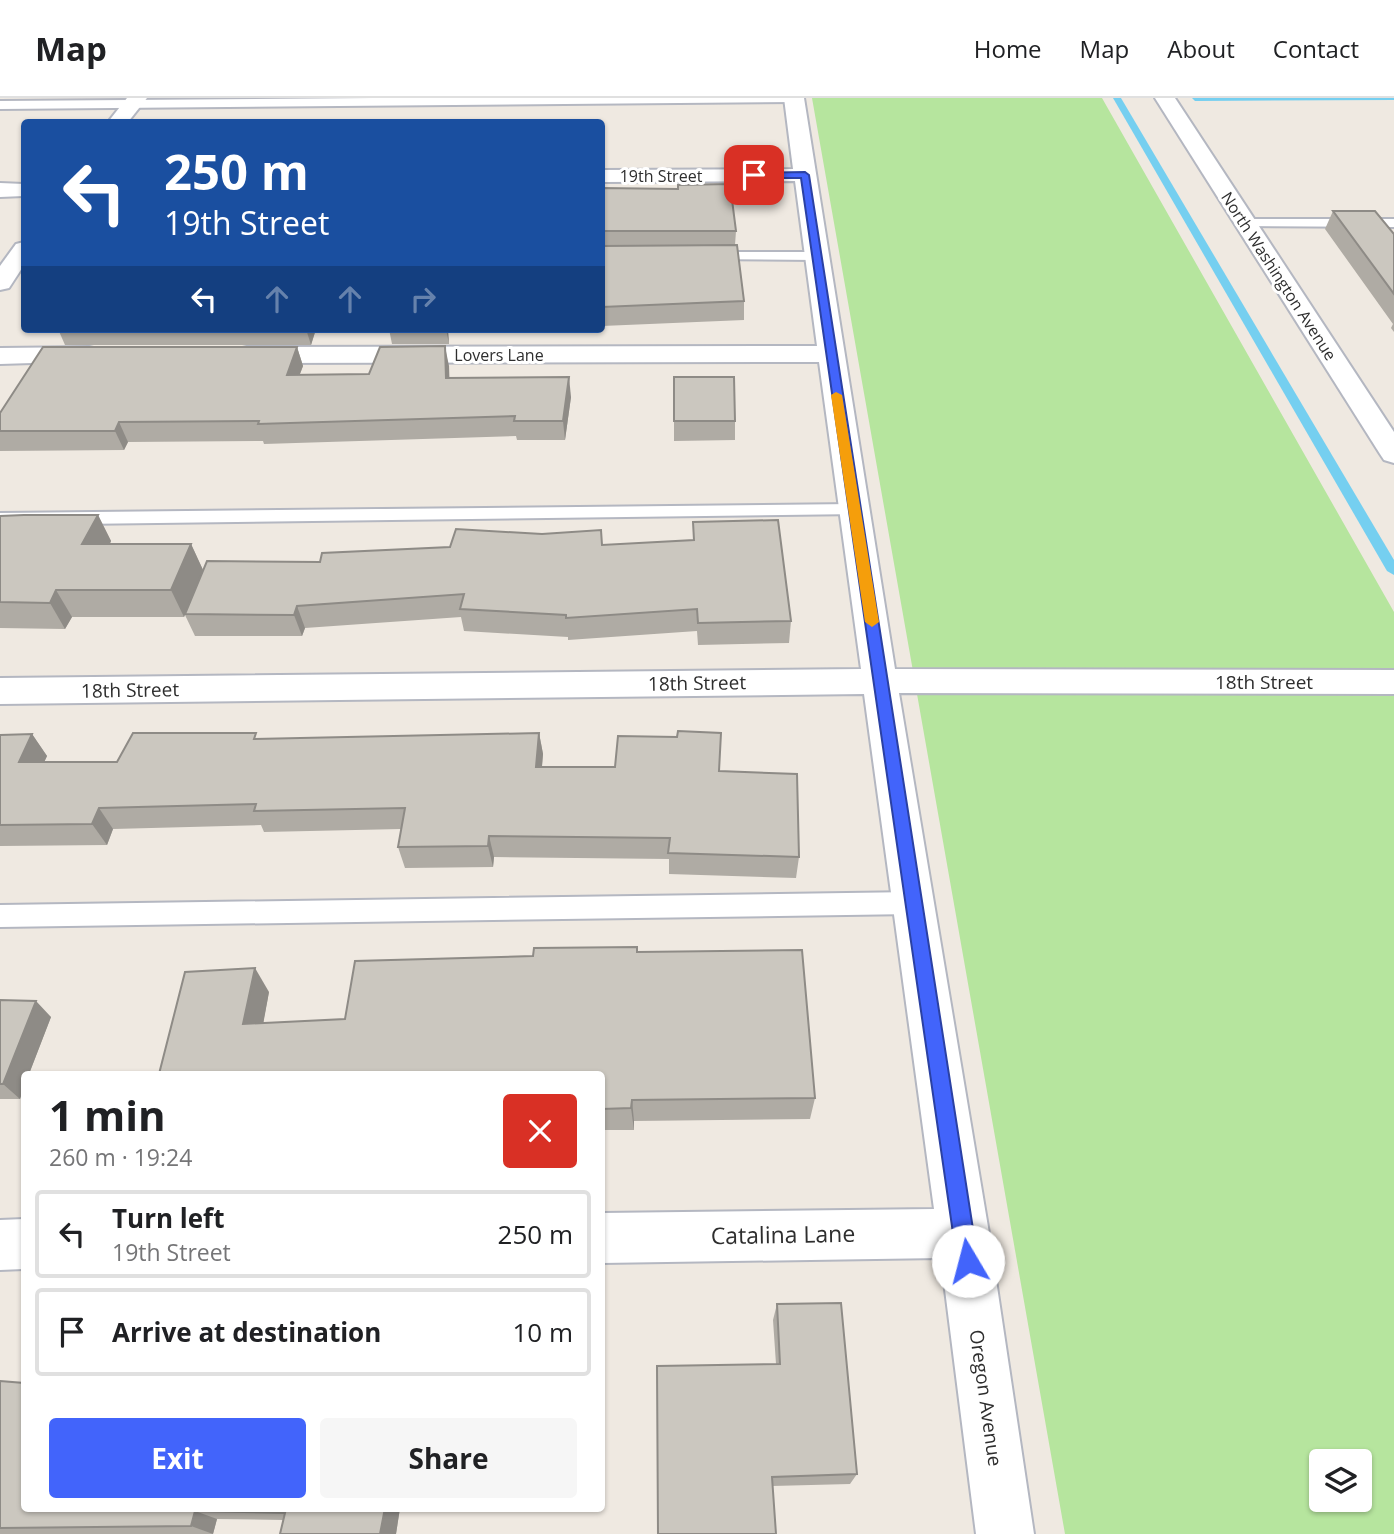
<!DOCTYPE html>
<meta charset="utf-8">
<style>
body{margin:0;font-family:"Open Sans",sans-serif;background:#f6f6f6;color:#202124;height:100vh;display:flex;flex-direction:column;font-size:26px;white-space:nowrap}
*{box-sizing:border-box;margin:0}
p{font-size:23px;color:#757577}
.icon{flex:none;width:38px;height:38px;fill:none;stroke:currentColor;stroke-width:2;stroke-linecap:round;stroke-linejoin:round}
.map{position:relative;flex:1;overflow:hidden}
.side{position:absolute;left:21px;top:973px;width:584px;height:441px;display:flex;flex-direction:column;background:#fff;border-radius:7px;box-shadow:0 2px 5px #0004}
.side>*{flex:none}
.guide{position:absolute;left:21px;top:21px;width:584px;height:214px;border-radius:7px;box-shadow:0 2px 5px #0004;background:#1a4fa0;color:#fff;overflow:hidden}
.tools{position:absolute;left:1309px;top:1351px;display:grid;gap:14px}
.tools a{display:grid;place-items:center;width:63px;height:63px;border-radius:7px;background:#fff;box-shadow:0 2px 5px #0004;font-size:35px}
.pin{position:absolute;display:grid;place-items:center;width:60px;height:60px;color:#fff;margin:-30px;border-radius:14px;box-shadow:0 4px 10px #0006}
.me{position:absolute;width:77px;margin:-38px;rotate:352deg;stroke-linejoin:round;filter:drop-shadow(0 0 5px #0008)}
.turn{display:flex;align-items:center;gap:24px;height:147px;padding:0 28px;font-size:32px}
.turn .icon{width:91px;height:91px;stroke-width:2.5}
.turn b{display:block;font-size:49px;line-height:60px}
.lanes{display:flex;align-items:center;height:66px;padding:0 28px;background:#0003;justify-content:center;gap:35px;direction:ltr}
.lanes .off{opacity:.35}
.round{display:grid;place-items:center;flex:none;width:74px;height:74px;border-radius:7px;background:#f6f6f6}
.head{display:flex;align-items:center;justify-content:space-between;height:119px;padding:0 28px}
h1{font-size:42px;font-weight:700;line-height:52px}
.cta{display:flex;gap:14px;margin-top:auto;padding:14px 28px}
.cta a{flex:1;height:80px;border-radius:7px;background:#4264fb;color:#fff;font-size:28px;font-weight:700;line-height:80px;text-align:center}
.cta a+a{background:#f6f6f6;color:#202124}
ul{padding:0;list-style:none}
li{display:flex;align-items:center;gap:21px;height:88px;margin:0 14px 10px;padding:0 14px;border:4px solid #e0e0e0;border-radius:7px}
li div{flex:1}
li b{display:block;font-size:26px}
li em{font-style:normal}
header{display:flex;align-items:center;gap:42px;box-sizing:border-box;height:98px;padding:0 35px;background:#fff;border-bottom:2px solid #e0e0e0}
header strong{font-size:33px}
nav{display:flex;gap:38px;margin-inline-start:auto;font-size:24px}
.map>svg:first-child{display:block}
</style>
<header>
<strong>Map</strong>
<nav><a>Home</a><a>Map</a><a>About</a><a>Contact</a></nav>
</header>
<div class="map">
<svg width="1394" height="1436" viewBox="0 0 1394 1436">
<rect width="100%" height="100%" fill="#efe9e1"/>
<path fill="#b6e59e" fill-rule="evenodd" d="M812 0H1102L1394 514V1436H1065ZM1321 1363H1360V1402H1321Z"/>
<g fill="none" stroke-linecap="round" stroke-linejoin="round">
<g fill="#75cff0" fill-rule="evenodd">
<path d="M1113 0H1121L1394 462V477L1387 473Z"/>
<path d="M1192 0H1394V2L1195 3Z"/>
</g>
<g stroke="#b4b7c1" stroke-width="4">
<g id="service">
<path d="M373 0H800L794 4 0 11V3Z"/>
<path d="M1245 121H1394V129L1240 128 1238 125Z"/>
<path d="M708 154H816L823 158 816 162 703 161 701 158 703 155Z"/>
<path d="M854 406 861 408 864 412 861 416 0 427V415Z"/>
<path d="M914 794 923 797 927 805 923 813 914 816 0 829V807Z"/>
</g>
</g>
<g stroke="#b4b7c1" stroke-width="4">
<g id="minor">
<path d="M784 0H804L895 571 1394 572V596L899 595 989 1135 1034 1436H976L941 1160 602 1165V1115L934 1111 864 596 0 606V580L861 571 819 264 247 265 238 263 234 257 238 251 247 249 817 248 795 83 602 84V72L793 71Z"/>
<path d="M0 85 24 86V98L0 99Z"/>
<path d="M89 249 98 251 102 257 98 263 0 266V250Z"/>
<path d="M24 1121V1171L0 1172V1122Z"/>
</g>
</g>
<g stroke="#b4b7c1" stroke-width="4">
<g id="tertiary">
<path d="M127 0H147L128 24H108Z"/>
<path d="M24 144V167L9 190 0 192V168L16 146Z"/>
</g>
</g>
<g stroke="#b4b7c1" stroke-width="4">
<path id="secondary" d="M1155 0H1175L1394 334V365L1384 362 1380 356Z"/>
</g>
<use href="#service" fill="#fff" fill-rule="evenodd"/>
<use href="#minor" fill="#fff" fill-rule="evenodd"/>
<use href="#tertiary" fill="#fff" fill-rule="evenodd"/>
<use href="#secondary" fill="#fff" fill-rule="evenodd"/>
</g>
<g fill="#afaba4">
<path d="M602 98 736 133 735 147 744 203V222L602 228Z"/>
<path d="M1333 113 1394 136V234L1391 230 1393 226 1325 131Z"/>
<path d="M58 231H316L311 247H65Z"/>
<path d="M389 231H502L448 234 449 246H392Z"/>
<path d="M297 249 303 268 300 276H369L449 268V280L571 299 565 342H517L516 338 264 346 263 343 128 344 124 352 0 353V315Z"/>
<path d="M674 279 735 323V342L674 343Z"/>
<path d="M98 417 111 443 110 446H191L203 472 320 464 693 442V424L791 523 789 545 698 547 697 533 568 542V539L464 533 461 519 305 530 302 538H195L185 517 184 519H72L65 531 0 530V418Z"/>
<path d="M539 635 543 656 542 669 720 673 799 759 796 780 669 776V761L494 759 493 769 405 770 398 749 401 731 264 734 261 727 113 731 107 747 0 748V637L32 636 47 658 44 664H117L258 641Z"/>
<path d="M637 854 815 1000 810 1021 634 1023V1032H602V976H159L269 894 263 925 345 921Z"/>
<path d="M0 902 51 919 29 976H24V989L20 1001H0Z"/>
<path d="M777 1206 857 1376 850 1386 772 1388 658 1436 776 1266 773 1222Z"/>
<path d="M0 1283 24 1410H400L396 1436H280L283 1422 217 1421 213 1436H0Z"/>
</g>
<g fill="#8e8b86">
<path d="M306 231H316L311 247Z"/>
<path d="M446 231H448L449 246Z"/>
<path d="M445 248 449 268 450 299 446 280Z"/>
<path d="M297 249 303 268 292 296 287 277Z"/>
<path d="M569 279 571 299 565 342 563 323Z"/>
<path d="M119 324 128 344 124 352 115 333Z"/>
<path d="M98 417 111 443 96 472 82 446Z"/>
<path d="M191 446 203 472 184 519 171 492Z"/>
<path d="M56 492 72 519 65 531 50 505Z"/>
<path d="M297 508 305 530 302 538 294 517Z"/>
<path d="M539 635 543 656 540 690 536 669Z"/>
<path d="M32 636 47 658 34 686 19 664Z"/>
<path d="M99 710 113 731 107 747 92 726Z"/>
<path d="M489 738 494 759 493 769 488 748Z"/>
<path d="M255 870 269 894 259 949 243 926Z"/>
<path d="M36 903 51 919 29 976H24V989L20 1001 3 986Z"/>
<path d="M632 1002 634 1023V1032L631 1010Z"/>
<path d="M385 1410H400L396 1436H380Z"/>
<path d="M195 1413 217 1421 213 1436 191 1428Z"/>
</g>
<g fill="#cbc7bf" stroke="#8e8b86" stroke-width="2">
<path d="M730 86 736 133H602L603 90 678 91V87Z"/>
<path d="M1333 113H1375L1394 136V196Z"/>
<path d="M737 147 744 203 602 209V148Z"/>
<path d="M445 248 446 280 569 279 563 323H514L515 318 258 326 259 323 119 324 115 333H0V315L43 249H297L287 277 369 276 380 249Z"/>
<path d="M674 279H734L735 323H674Z"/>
<path d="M24 417H98L82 446H191L171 492H56L50 505 0 504V418Z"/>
<path d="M778 422 791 523 698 525 697 511 566 520V517L460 511 464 496 297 508 294 517 185 516 207 463 320 464 322 455 450 449 456 431 542 436 601 432 602 447 694 442 693 424Z"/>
<path d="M678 633 721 635 719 673 797 676 799 759 668 755 670 740 489 738 488 748 398 749 405 710 254 713 256 706 99 710 92 726 0 727V637L32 636 19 664H117L133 635H256L254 641 539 635 536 669H615L618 638 677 639Z"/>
<path d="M637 849V854L802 852 815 1000 632 1002 631 1010 602 1011V976H159L185 874 255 870 243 926 345 921 355 863 533 858 534 850Z"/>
<path d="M0 902 36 903 3 986H0Z"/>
<path d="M841 1205 857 1376 772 1379 776 1436H658L657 1268 780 1266 777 1206Z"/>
<path d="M0 1283 24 1285V1410H385L380 1436H280L285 1415 195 1413 191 1428 0 1430Z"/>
</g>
<path fill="#4264fb" stroke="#2b41a3" stroke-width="2" d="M805 74 809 77 978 1163 975 1170 968 1173 960 1170 957 1163 801 80H754L750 77 754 75Z"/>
<path fill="#f59e0b" d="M836 294 842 297 879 524 872 529 865 524 831 297Z"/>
<g text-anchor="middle" stroke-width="6" stroke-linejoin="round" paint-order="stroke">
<g font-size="16" fill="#2e2e2e" stroke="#fff">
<text x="661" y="84">19th Street</text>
<text transform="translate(1279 178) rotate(57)" y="6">North Washington Avenue</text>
<text x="499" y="263">Lovers Lane</text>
</g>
<g font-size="19" fill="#2e2e2e" stroke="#fff">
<text x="1264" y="591">18th Street</text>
<text transform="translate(697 585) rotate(-1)" y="7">18th Street</text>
<text transform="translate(130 592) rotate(-1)" y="7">18th Street</text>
<text transform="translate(986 1300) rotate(82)" y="7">Oregon Avenue</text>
</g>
<g font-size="23" fill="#2e2e2e" stroke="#fff">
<text transform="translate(783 1137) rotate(-1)" y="8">Catalina Lane</text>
</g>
</g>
</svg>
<div class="tools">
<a><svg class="icon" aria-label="layers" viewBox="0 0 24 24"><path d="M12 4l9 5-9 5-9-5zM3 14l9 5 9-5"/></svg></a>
</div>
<div class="pin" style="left:754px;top:77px;background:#d93025"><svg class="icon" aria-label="arrive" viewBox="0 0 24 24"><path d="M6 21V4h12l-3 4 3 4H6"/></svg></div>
<svg class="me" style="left:968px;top:1163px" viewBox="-20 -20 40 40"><circle r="19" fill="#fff"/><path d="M0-13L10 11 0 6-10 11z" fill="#4264fb"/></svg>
<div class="guide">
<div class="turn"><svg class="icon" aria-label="left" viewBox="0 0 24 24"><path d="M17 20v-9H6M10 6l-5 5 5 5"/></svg><div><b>250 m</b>19th Street</div></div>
<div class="lanes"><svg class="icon" aria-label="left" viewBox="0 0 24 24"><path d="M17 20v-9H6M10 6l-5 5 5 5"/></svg><svg class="icon off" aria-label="ahead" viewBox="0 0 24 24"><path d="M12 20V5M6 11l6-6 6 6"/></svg><svg class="icon off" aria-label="ahead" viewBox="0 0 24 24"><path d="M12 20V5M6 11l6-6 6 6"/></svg><svg class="icon off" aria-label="right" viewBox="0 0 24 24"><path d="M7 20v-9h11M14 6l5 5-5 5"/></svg></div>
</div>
<section class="side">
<div class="head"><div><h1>1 min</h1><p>260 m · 19:24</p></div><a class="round" style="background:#d93025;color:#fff"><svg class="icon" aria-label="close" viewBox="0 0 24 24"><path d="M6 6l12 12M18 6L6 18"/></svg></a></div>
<ul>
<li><svg class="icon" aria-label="left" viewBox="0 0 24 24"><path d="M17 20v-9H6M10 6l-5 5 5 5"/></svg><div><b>Turn left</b><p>19th Street</p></div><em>250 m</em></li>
<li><svg class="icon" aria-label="arrive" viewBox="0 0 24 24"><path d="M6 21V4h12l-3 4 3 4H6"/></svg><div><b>Arrive at destination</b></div><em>10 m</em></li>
</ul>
<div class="cta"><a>Exit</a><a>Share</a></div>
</section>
</div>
